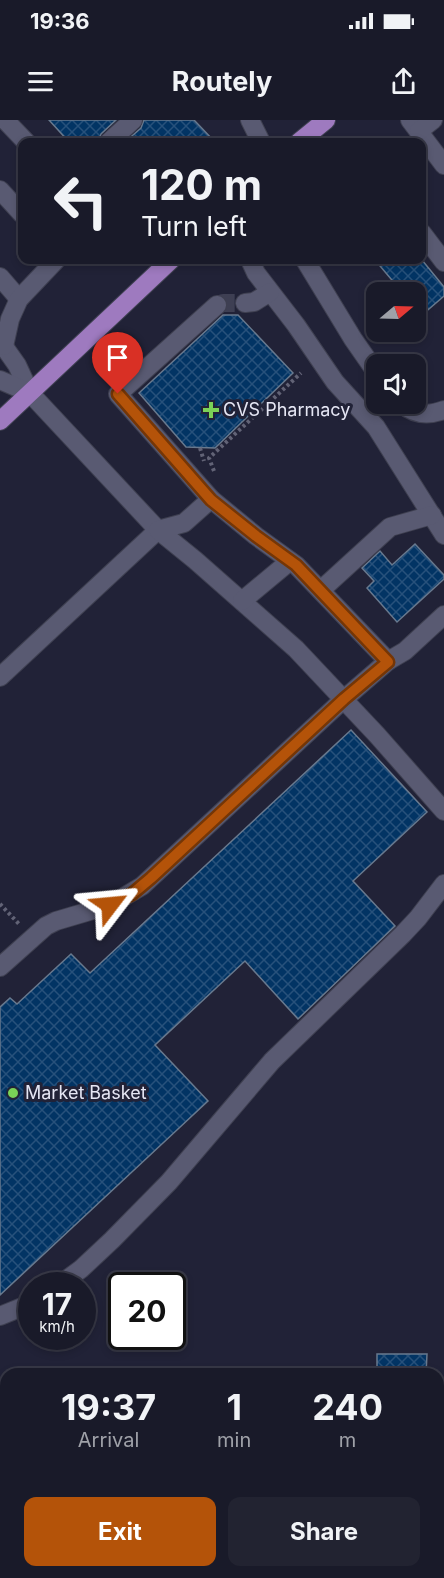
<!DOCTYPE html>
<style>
body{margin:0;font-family:Inter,sans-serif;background:#222331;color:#f1f3f6;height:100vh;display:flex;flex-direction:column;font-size:22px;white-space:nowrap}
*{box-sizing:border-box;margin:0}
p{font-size:20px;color:#9fa1a8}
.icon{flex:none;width:33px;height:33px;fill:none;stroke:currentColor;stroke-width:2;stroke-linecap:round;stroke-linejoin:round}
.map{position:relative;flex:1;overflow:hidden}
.side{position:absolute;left:0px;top:1248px;width:444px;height:210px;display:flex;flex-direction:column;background:#191a29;border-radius:18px 18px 0 0;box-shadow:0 3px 9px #0003,0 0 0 2px #373846}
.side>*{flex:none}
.hud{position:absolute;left:18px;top:18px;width:408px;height:126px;border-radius:12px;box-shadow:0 3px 9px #0003,0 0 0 2px #373846;background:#191a29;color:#f1f3f6;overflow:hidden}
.needle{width:39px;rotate:71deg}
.controls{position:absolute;left:366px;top:162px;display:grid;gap:12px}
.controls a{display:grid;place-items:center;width:60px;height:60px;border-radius:12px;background:#191a29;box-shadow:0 3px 9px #0003,0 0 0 2px #373846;font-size:30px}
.speed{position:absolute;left:18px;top:1152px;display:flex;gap:12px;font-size:30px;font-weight:700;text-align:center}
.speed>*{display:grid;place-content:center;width:78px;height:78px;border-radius:50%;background:#191a29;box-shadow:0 3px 9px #0003,0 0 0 2px #373846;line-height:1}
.speed small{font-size:15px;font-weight:400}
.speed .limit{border:3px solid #111;border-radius:9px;background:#fff;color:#111}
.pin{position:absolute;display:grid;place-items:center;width:51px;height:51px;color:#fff;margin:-62px -26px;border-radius:50% 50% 50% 0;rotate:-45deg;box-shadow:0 0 6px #0007}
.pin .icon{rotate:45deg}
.me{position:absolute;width:66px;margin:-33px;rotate:61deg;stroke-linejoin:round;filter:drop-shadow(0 0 4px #0008)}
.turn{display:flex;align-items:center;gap:21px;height:126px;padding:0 24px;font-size:27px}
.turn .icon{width:78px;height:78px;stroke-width:2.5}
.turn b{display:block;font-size:42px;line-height:51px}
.eta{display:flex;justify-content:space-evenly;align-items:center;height:102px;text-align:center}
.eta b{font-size:36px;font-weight:700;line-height:42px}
.primary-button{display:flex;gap:12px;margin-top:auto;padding:12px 24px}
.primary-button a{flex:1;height:69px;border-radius:12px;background:#b45309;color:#fff;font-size:24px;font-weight:700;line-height:69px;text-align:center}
.primary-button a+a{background:#222331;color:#f1f3f6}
.status{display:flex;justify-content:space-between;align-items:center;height:42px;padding:0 30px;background:#191a29;direction:ltr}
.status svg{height:16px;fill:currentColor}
header{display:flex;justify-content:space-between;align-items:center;height:78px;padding:0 24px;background:#191a29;font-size:27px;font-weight:700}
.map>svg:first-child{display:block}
</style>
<div class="status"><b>19:36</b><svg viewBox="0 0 49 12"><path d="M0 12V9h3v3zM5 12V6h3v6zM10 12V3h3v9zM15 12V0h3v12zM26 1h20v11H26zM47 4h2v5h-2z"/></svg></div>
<header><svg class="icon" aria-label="menu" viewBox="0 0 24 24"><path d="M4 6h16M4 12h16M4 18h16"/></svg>Routely<svg class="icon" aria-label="share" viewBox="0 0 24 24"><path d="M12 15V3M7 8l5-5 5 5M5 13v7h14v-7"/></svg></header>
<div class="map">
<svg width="444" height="1458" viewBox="0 0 444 1458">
<defs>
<pattern id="building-cross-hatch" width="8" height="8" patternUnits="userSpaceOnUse" patternTransform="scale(1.5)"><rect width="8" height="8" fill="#023464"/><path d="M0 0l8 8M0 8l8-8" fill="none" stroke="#27517b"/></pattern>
</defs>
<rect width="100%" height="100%" fill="#212237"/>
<g fill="url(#building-cross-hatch)" stroke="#68798e" stroke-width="1.5">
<path d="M49 0H116L101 14 98 22H69Z"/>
<path d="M144 0H194L215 22H125L141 8Z"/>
<path d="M375 140H422L444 167V176L416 200V172H402Z"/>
<path d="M223 195H238L293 253 215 328 186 327 139 273Z"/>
<path d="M415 424 444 455V459L397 502 367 468 374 461 362 448 380 431 392 445Z"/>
<path d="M351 610 427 692 353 761 395 806 298 899 245 841 155 925 208 981 0 1175V887L10 878 17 884 71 834 90 853Z"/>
<path d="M377 1234H427L426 1254H377Z"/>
</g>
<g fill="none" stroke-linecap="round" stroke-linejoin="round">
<path stroke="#3e3f53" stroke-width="18" stroke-dasharray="18 9" stroke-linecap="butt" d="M217 185 223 183H245"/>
<g stroke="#3f4051" stroke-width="20">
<g id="minor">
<path d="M5 0 26 22"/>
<path d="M250 0 261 22"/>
<path d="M410 0 444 45"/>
<path d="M419 11 433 0"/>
<path d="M109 22 133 0"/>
<path d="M0 70 22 94"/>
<path d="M422 113 444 142"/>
<path d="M250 140 256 153 296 205 335 262 376 307 444 415"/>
<path d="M305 140 353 219 376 252"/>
<path d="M0 157 19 179"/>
<path d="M245 183 254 182 270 172"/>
<path d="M217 185 118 274 211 379 256 416 296 445 388 541"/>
<path d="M0 221 17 245 30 273 158 410 0 557"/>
<path d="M4 226 10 199 19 179 56 140"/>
<path d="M0 260 30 273"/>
<path d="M402 284C415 295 428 296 444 290"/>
<path d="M211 379 184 403 158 410 195 440 296 529 377 615 444 691"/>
<path d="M321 470 390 407 432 395"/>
<path d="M242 481 290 441"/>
<path d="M0 847 46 806 56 801 110 785 142 766 344 579 388 541 405 531 444 495"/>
<path d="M58 1166 81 1149 112 1120 169 1062 272 941 403 814 418 798 444 764"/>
<path d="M0 1196 32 1183"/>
</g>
</g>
<g stroke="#3f4051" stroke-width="20">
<g id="major">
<path d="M299 22 326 0"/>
<path d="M0 301 171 140"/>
</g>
</g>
<g stroke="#626376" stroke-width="4" stroke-dasharray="3 3" stroke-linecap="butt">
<path d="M102 240 114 253"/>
<path d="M200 328 204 341"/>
<path d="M214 351 209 338 301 253"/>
<path d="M0 784 20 805"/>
</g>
<use href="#minor" stroke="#595a72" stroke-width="18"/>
<use href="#major" stroke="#9e7abf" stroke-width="18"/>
</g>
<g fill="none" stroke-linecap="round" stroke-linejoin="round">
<g stroke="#753606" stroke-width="15">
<path id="route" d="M110 785 132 774 151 758 344 579 388 542 296 445 256 416 211 380 118 274"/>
</g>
<use href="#route" stroke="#b45309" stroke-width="10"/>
</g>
<g fill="#7ad157" stroke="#212237" stroke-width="2">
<path d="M208 281h6v6h6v6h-6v6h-6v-6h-6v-6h6z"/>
<circle cx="13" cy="973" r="6"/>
</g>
<g text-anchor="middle" stroke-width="6" stroke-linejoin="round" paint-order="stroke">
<g font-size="18" fill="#e5e6f4" stroke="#212237" text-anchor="start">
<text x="223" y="296">CVS Pharmacy</text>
<text x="25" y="979">Market Basket</text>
</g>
</g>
</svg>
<div class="controls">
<a><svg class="needle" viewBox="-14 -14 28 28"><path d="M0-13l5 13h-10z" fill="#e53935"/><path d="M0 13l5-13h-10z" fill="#9fa1a8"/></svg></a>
<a><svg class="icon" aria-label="sound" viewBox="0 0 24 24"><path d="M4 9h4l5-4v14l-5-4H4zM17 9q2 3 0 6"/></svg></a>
</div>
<div class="speed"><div>17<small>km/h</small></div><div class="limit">20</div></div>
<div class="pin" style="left:118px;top:274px;background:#d93025"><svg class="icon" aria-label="arrive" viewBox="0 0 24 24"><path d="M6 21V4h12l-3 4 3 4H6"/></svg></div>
<svg class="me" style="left:110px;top:785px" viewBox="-20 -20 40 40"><path d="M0-17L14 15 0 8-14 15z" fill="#b45309" stroke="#fff" stroke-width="4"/></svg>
<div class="hud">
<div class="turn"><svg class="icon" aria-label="left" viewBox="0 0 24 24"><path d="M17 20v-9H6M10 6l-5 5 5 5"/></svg><div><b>120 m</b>Turn left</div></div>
</div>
<section class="side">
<div class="eta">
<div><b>19:37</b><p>Arrival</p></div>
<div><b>1</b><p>min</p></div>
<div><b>240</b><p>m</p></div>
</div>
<div class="primary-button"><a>Exit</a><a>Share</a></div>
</section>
</div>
